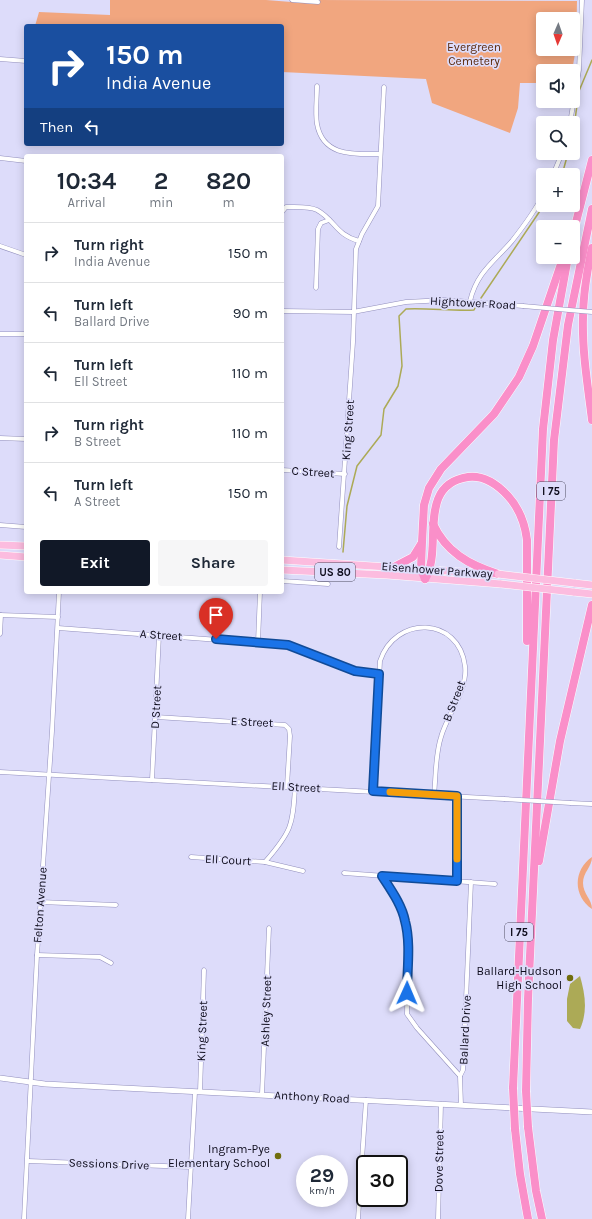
<!DOCTYPE html>
<meta charset="utf-8">
<style>
body{margin:0;font-family:Karla,sans-serif;background:#f6f6f7;color:#1f2937;height:100vh;display:flex;flex-direction:column;font-size:15px;white-space:nowrap}
*{box-sizing:border-box;margin:0}
p{font-size:13px;color:#747a83}
.icon{flex:none;width:22px;height:22px;fill:none;stroke:currentColor;stroke-width:2;stroke-linecap:round;stroke-linejoin:round}
.map{position:relative;flex:1;overflow:hidden}
.drawer{position:absolute;left:24px;top:154px;width:260px;height:440px;display:flex;flex-direction:column;background:#fff;border-radius:4px;box-shadow:0 2px 10px #0003}
.drawer>*{flex:none}
.top-card{position:absolute;left:24px;top:24px;width:260px;height:122px;border-radius:4px;box-shadow:0 2px 10px #0003;background:#1a4fa0;color:#fff;overflow:hidden}
.needle{width:26px;rotate:182deg}
.fabs{position:absolute;left:536px;top:12px;display:grid;gap:8px}
.fabs a{display:grid;place-items:center;width:44px;height:44px;border-radius:4px;background:#fff;box-shadow:0 2px 10px #0003;font-size:20px}
.speed{position:absolute;left:296px;top:1155px;display:flex;gap:8px;font-size:20px;font-weight:700;text-align:center}
.speed>*{display:grid;place-content:center;width:52px;height:52px;border-radius:50%;background:#fff;box-shadow:0 2px 10px #0003;line-height:1}
.speed small{font-size:10px;font-weight:400}
.speed .limit{border:2px solid #111;border-radius:6px;background:#fff;color:#111}
.pin{position:absolute;display:grid;place-items:center;width:34px;height:34px;color:#fff;margin:-41px -17px;border-radius:50% 50% 50% 0;rotate:-45deg;box-shadow:0 0 4px #0007}
.pin .icon{rotate:45deg}
.me{position:absolute;width:44px;margin:-22px;rotate:1deg;stroke-linejoin:round;filter:drop-shadow(0 0 3px #0008)}
.turn{display:flex;align-items:center;gap:14px;height:84px;padding:0 16px;font-size:18px}
.turn .icon{width:52px;height:52px;stroke-width:2.5}
.turn b{display:block;font-size:28px;line-height:34px}
.then{display:flex;align-items:center;height:38px;padding:0 16px;background:#0003;gap:8px;font-size:15px}
.eta{display:flex;justify-content:space-evenly;align-items:center;height:68px;text-align:center}
.eta b{font-size:24px;font-weight:700;line-height:28px}
.action{display:flex;gap:8px;margin-top:auto;padding:8px 16px}
.action a{flex:1;height:46px;border-radius:4px;background:#111827;color:#fff;font-size:16px;font-weight:700;line-height:46px;text-align:center}
.action a+a{background:#f6f6f7;color:#1f2937}
ul{padding:0;list-style:none}
li{display:flex;align-items:center;gap:12px;height:60px;padding:0 16px;border-top:1px solid #e0e1e3}
li div{flex:1}
li b{display:block;font-size:15px}
li em{font-style:normal}
.map>svg:first-child{display:block}
</style>
<div class="map">
<svg width="592" height="1219" viewBox="0 0 592 1219">
<rect width="100%" height="100%" fill="#dddcfa"/>
<g fill="#f1a67f" fill-rule="evenodd">
<path d="M110 0H266L317 4V0L577 1 576 48 572 71H543V83H520L518 108 510 133 432 103 426 79 282 72V26H35L39 12 110 15ZM543 19H573V49H543Z"/>
<path d="M592 857C592 867 583 872 583 883 583 894 592 899 592 909 573 896 573 870 592 857Z"/>
</g>
<path fill="#acaa56" d="M580 976C585 994 588 1011 580 1029L573 1028 567 1021V999L570 984Z"/>
<g fill="none" stroke-linecap="round" stroke-linejoin="round">
<g stroke="#acaa56" stroke-width="1.5">
<path d="M573 134 579 91 592 60"/>
<path d="M562 175 568 153"/>
<path d="M481 298 544 205"/>
<path d="M343 552 347 506 357 466 381 435 384 409 398 386 402 366 399 316 406 309C429 308 451 311 474 310L476 306"/>
</g>
<g stroke="#928fbd" stroke-width="5">
<g id="minor">
<path d="M292 0 318 2"/>
<path d="M0 59 26 61"/>
<path d="M317 86C317 98 315 112 317 124 323 157 354 154 380 154"/>
<path d="M570 123 579 70 582 0"/>
<path d="M0 158 26 161"/>
<path d="M553 175 562 153"/>
<path d="M282 212 286 207C295 207 309 206 317 210 335 220 336 235 359 241"/>
<path d="M0 246 26 255"/>
<path d="M316 288 318 229 321 223 329 220"/>
<path d="M470 301C477 272 494 262 512 241 523 227 535 211 543 195"/>
<path d="M282 311 353 312 406 302 445 300 523 306"/>
<path d="M0 334H26"/>
<path d="M0 438 26 439"/>
<path d="M282 470 345 474"/>
<path d="M0 525 26 527"/>
<path d="M339 547 353 342 356 249 362 234 378 206 384 87"/>
<path d="M282 581 328 584"/>
<path d="M0 615 58 617"/>
<path d="M58 628 288 645 355 671 379 674"/>
<path d="M0 634 1 615"/>
<path d="M258 642 260 592"/>
<path d="M156 717 285 725 289 729 290 736 287 786"/>
<path d="M0 772 504 799"/>
<path d="M152 780 159 635"/>
<path d="M373 791 380 661C395 615 459 616 465 666 468 690 447 715 441 737 435 756 436 776 434 795"/>
<path d="M571 803 592 804"/>
<path d="M191 857 265 862C291 832 293 826 295 787"/>
<path d="M265 862 303 871"/>
<path d="M344 873 495 884"/>
<path d="M382 876 397 900 405 920 408 947 407 1014 417 1028 460 1076"/>
<path d="M457 881V796"/>
<path d="M40 902 116 905"/>
<path d="M37 955 100 957 111 963"/>
<path d="M200 1092 204 970"/>
<path d="M262 1094 269 928"/>
<path d="M461 1105 460 1076 463 1070 471 882"/>
<path d="M28 1161 191 1167"/>
<path d="M24 1219 37 955 52 731 59 592"/>
<path d="M188 1219 195 1092"/>
<path d="M358 1219 366 1100"/>
<path d="M438 1219 441 1104"/>
</g>
</g>
<g stroke="#928fbd" stroke-width="6">
<path id="tertiary" d="M0 1078 45 1084 592 1112"/>
</g>
<g stroke="#fff" stroke-width="8">
<g id="primary">
<path d="M0 545 26 546"/>
<path d="M0 555 26 557"/>
<path d="M282 560 493 574"/>
<path d="M282 570 387 575 501 584"/>
<path d="M574 583 592 585"/>
<path d="M573 592 592 594"/>
</g>
</g>
<g stroke="#fff" stroke-width="9">
<g id="motorway">
<path d="M573 234 592 160"/>
<path d="M592 248C587 271 583 295 583 318 582 352 588 387 592 420"/>
<path d="M433 524C446 552 469 565 498 574"/>
<path d="M394 567 413 557 421 544"/>
<path d="M425 579 421 569 422 542 424 505 429 488 441 469 494 414 519 377 533 346 563 258"/>
<path d="M425 579C444 549 415 485 468 477 484 475 497 484 508 496 519 508 525 524 527 540V641"/>
<path d="M539 861 560 741 592 605"/>
<path d="M513 1088 543 429 553 340 568 257"/>
<path d="M526 1091 528 999 554 440 568 325 592 209"/>
<path d="M528 1127 536 1191 542 1219"/>
<path d="M515 1129 520 1174 528 1219"/>
</g>
</g>
<use href="#minor" stroke="#fff" stroke-width="4"/>
<use href="#tertiary" stroke="#fff" stroke-width="5"/>
<use href="#primary" stroke="#fcbcdf" stroke-width="7"/>
<use href="#motorway" stroke="#fa8fc9" stroke-width="8"/>
<g stroke="#928fbd" stroke-width="5" stroke-linecap="butt">
<g id="minor-bridge">
<path d="M523 306 592 312"/>
<path d="M504 799 571 803"/>
</g>
</g>
<g stroke="#fff" stroke-width="8" stroke-linecap="butt">
<g id="primary-bridge">
<path d="M498 574 574 583"/>
<path d="M501 584 573 592"/>
</g>
</g>
<g stroke="#fff" stroke-width="9" stroke-linecap="butt">
<g id="motorway-bridge">
<path d="M513 1088 515 1129"/>
<path d="M526 1091 528 1127"/>
</g>
</g>
<use href="#minor-bridge" stroke="#fff" stroke-width="4"/>
<use href="#primary-bridge" stroke="#fcbcdf" stroke-width="7"/>
<use href="#motorway-bridge" stroke="#fa8fc9" stroke-width="8"/>
</g>
<g fill="none" stroke-linecap="round" stroke-linejoin="round">
<g stroke="#114b97" stroke-width="10">
<path id="route" d="M216 639 288 645 355 671 379 674 373 791 457 796V881L382 876C391 890 402 905 405 921 411 943 407 970 407 993"/>
</g>
<use href="#route" stroke="#1a73e8" stroke-width="7"/>
<path stroke="#f59e0b" stroke-width="7" d="M390 792 457 796V859"/>
</g>
<g fill="#706d0d" stroke="#dddcfa" stroke-width="1.5">
<circle cx="570" cy="978" r="4"/>
<circle cx="278" cy="1156" r="4"/>
</g>
<g text-anchor="middle" stroke-width="3.5" stroke-linejoin="round" paint-order="stroke">
<g fill="#dddcfa" stroke="#4c4a5f" stroke-width="1">
<rect x="537" y="482" width="28" height="18" rx="3"/>
<rect x="315" y="563" width="40" height="18" rx="3"/>
<rect x="505" y="923" width="28" height="18" rx="3"/>
</g>
<g font-size="11" font-weight="bold" fill="#0e0c1c">
<text x="551" y="495">I 75</text>
<text x="335" y="576">US 80</text>
<text x="519" y="936">I 75</text>
</g>
<g font-size="12" fill="#5a290c" stroke="#dddcfa">
<text x="474" y="51">Evergreen<tspan x="474" dy="14">Cemetery</tspan></text>
</g>
<g font-size="12" fill="#0e0c1c" stroke="#dddcfa">
<text transform="translate(473 303) rotate(3)" y="4">Hightower Road</text>
<text transform="translate(348 430) rotate(-86)" y="4">King Street</text>
<text transform="translate(313 472) rotate(4)" y="4">C Street</text>
<text transform="translate(437 570) rotate(4)" y="4">Eisenhower Parkway</text>
<text transform="translate(161 635) rotate(4)" y="4">A Street</text>
<text transform="translate(454 701) rotate(-69)" y="4">B Street</text>
<text transform="translate(156 707) rotate(-87)" y="4">D Street</text>
<text transform="translate(252 722) rotate(3)" y="4">E Street</text>
<text transform="translate(296 787) rotate(3)" y="4">Ell Street</text>
<text transform="translate(228 860) rotate(3)" y="4">Ell Court</text>
<text transform="translate(40 905) rotate(-86)" y="4">Felton Avenue</text>
<text transform="translate(266 1011) rotate(-88)" y="4">Ashley Street</text>
<text transform="translate(465 1030) rotate(-87)" y="4">Ballard Drive</text>
<text transform="translate(202 1031) rotate(-88)" y="4">King Street</text>
<text transform="translate(312 1097) rotate(3)" y="4">Anthony Road</text>
<text transform="translate(439 1161) rotate(-89)" y="4">Dove Street</text>
<text transform="translate(109 1164) rotate(2)" y="4">Sessions Drive</text>
</g>
<g font-size="12" fill="#0e0c1c" stroke="#dddcfa" text-anchor="end">
<text x="562" y="975">Ballard-Hudson<tspan x="562" dy="14">High School</tspan></text>
<text x="270" y="1153">Ingram-Pye<tspan x="270" dy="14">Elementary School</tspan></text>
</g>
</g>
</svg>
<div class="fabs">
<a><svg class="needle" viewBox="-14 -14 28 28"><path d="M0-13l5 13h-10z" fill="#e53935"/><path d="M0 13l5-13h-10z" fill="#747a83"/></svg></a>
<a><svg class="icon" aria-label="sound" viewBox="0 0 24 24"><path d="M4 9h4l5-4v14l-5-4H4zM17 9q2 3 0 6"/></svg></a>
<a><svg class="icon" aria-label="search" viewBox="0 0 24 24"><circle cx="10" cy="10" r="6"/><path d="M15 15l6 6"/></svg></a>
<a>+</a>
<a>−</a>
</div>
<div class="speed"><div>29<small>km/h</small></div><div class="limit">30</div></div>
<div class="pin" style="left:216px;top:639px;background:#d93025"><svg class="icon" aria-label="arrive" viewBox="0 0 24 24"><path d="M6 21V4h12l-3 4 3 4H6"/></svg></div>
<svg class="me" style="left:407px;top:993px" viewBox="-20 -20 40 40"><path d="M0-17L14 15 0 8-14 15z" fill="#1a73e8" stroke="#fff" stroke-width="4"/></svg>
<div class="top-card">
<div class="turn"><svg class="icon" aria-label="right" viewBox="0 0 24 24"><path d="M7 20v-9h11M14 6l5 5-5 5"/></svg><div><b>150 m</b>India Avenue</div></div>
<div class="then">Then<svg class="icon" aria-label="left" viewBox="0 0 24 24"><path d="M17 20v-9H6M10 6l-5 5 5 5"/></svg></div>
</div>
<section class="drawer">
<div class="eta">
<div><b>10:34</b><p>Arrival</p></div>
<div><b>2</b><p>min</p></div>
<div><b>820</b><p>m</p></div>
</div>
<ul>
<li><svg class="icon" aria-label="right" viewBox="0 0 24 24"><path d="M7 20v-9h11M14 6l5 5-5 5"/></svg><div><b>Turn right</b><p>India Avenue</p></div><em>150 m</em></li>
<li><svg class="icon" aria-label="left" viewBox="0 0 24 24"><path d="M17 20v-9H6M10 6l-5 5 5 5"/></svg><div><b>Turn left</b><p>Ballard Drive</p></div><em>90 m</em></li>
<li><svg class="icon" aria-label="left" viewBox="0 0 24 24"><path d="M17 20v-9H6M10 6l-5 5 5 5"/></svg><div><b>Turn left</b><p>Ell Street</p></div><em>110 m</em></li>
<li><svg class="icon" aria-label="right" viewBox="0 0 24 24"><path d="M7 20v-9h11M14 6l5 5-5 5"/></svg><div><b>Turn right</b><p>B Street</p></div><em>110 m</em></li>
<li><svg class="icon" aria-label="left" viewBox="0 0 24 24"><path d="M17 20v-9H6M10 6l-5 5 5 5"/></svg><div><b>Turn left</b><p>A Street</p></div><em>150 m</em></li>
</ul>
<div class="action"><a>Exit</a><a>Share</a></div>
</section>
</div>
